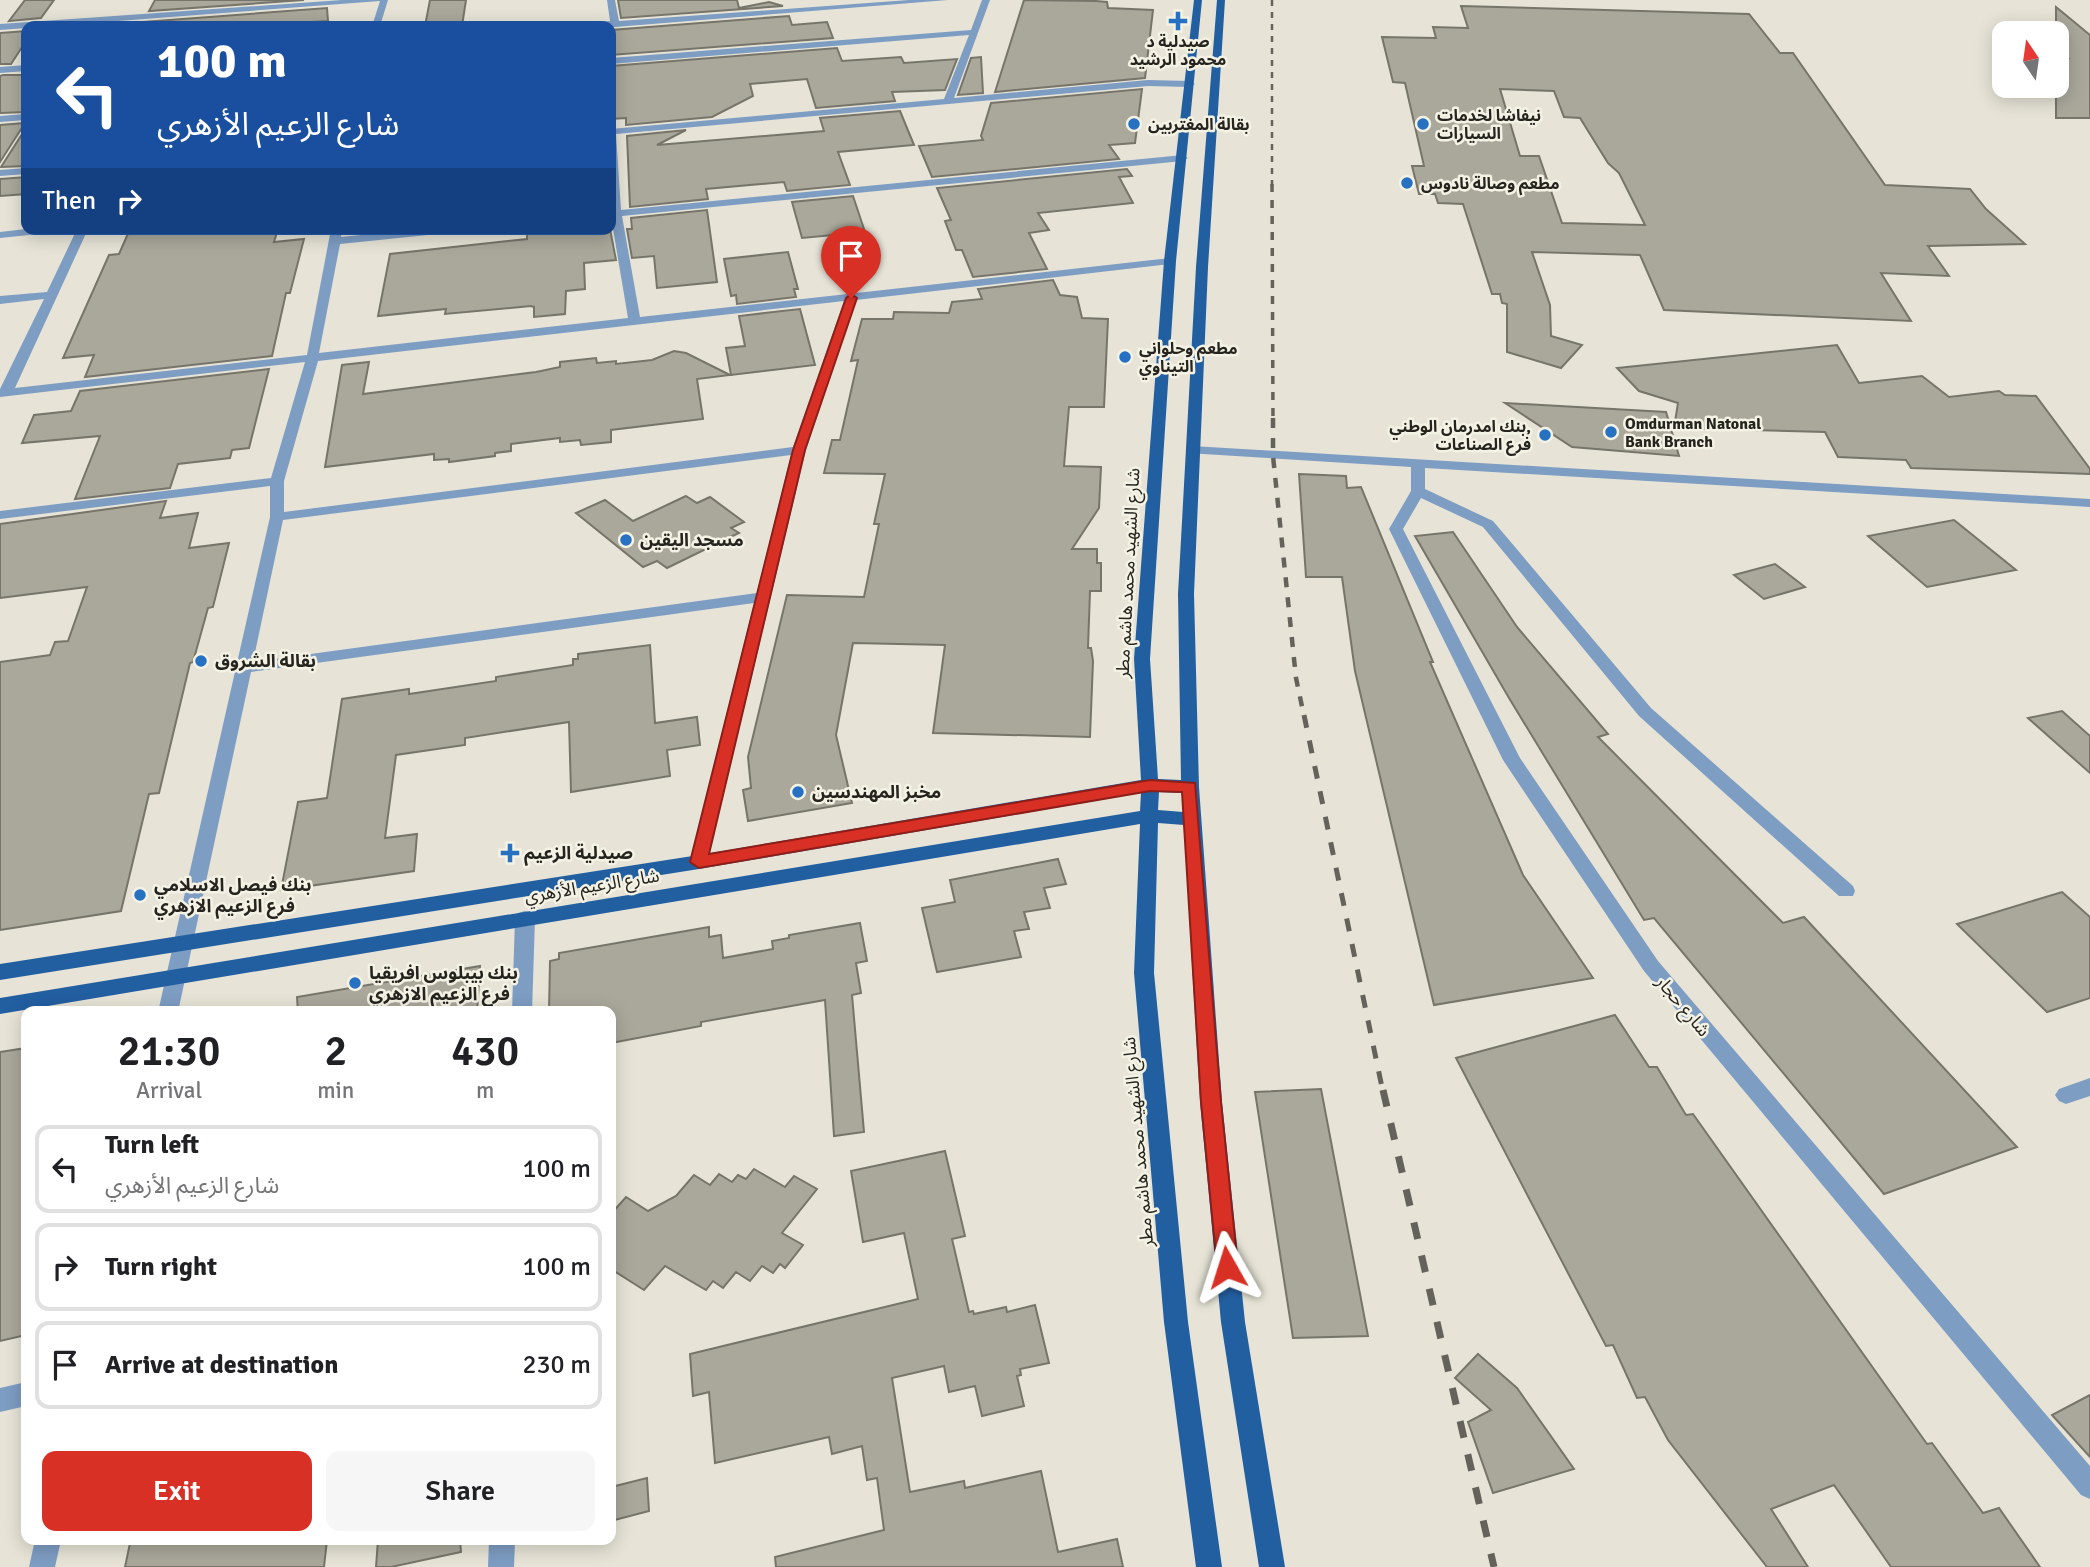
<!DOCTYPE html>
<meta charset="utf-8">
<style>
body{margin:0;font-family:Signika,"Noto Sans Arabic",sans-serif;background:#f6f6f6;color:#202124;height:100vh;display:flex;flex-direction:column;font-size:26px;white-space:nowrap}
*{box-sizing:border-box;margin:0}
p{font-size:23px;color:#757577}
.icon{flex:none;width:38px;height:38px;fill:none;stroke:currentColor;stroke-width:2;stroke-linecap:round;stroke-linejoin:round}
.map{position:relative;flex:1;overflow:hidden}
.panel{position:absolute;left:21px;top:1006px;width:595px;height:539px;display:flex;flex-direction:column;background:#fff;border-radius:14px;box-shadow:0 4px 18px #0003}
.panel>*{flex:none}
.hud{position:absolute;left:21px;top:21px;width:595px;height:214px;border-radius:14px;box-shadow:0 4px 18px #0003;background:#1a4fa0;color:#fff;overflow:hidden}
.needle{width:46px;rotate:347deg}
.fabs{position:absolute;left:1992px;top:21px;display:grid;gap:14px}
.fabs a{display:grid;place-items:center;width:77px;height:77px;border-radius:14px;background:#fff;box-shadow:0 4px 18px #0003;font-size:35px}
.pin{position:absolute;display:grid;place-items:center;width:60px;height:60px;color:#fff;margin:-72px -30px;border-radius:50% 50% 50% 0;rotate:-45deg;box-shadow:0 0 7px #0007}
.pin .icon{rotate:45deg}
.me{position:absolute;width:77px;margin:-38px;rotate:354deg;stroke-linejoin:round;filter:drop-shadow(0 0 5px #0008)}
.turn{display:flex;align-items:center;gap:24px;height:147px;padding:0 21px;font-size:32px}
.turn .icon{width:91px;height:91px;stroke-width:2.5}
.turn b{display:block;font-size:49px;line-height:60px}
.then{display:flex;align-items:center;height:66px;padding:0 21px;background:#0003;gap:14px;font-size:26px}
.eta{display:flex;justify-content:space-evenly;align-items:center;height:119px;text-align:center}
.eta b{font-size:42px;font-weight:600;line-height:49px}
.cta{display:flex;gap:14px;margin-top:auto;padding:14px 21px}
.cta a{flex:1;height:80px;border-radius:14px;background:#d93025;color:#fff;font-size:28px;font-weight:600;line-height:80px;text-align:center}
.cta a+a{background:#f6f6f6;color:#202124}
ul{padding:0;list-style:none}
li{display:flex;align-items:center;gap:21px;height:88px;margin:0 14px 10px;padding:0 7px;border:4px solid #e0e0e0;border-radius:14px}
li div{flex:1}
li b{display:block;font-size:26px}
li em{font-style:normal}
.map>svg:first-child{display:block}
</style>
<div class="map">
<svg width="2090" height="1567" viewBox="0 0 2090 1567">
<rect width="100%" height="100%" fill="#e7e4d7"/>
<g fill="#aaa79b" stroke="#77756a" stroke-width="2" fill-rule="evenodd">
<path d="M25 0H54L41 18 9 21Z"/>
<path d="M155 0H304L149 11Z"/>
<path d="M430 0H466L462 26H425Z"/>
<path d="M618 0H737L739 8 769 2 783 6 621 18Z"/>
<path d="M1024 0 1096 1 1107 2 1108 8 1153 10 1145 78 995 92Z"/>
<path d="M1461 6 1749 14 1780 53H1793L1885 185 1970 189 1986 209 2025 244 1928 246 1949 276 1881 273 1911 321 1664 310 1640 255 1532 252 1550 305 1551 336 1582 345 1561 368 1507 352V304L1502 303 1500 294H1492L1463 204 1438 203 1435 194H1419L1412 166H1424L1405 83 1393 82 1382 37 1436 38 1433 27 1468 28ZM1500 89 1554 91 1564 117 1580 118 1608 163 1619 173 1645 225 1562 223 1539 156H1520Z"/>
<path d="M2056 7 2090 35V118H2056V58H2068L2056 47Z"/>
<path d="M327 8 328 21 252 26H141L143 22Z"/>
<path d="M789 16 792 25 827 22 833 38 611 55V30Z"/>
<path d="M26 31V41L11 64H0V33Z"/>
<path d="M837 48 842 61 901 57 904 63 957 59 945 90 892 92 895 101 816 108 807 79 750 84 753 96 712 117 626 125V118L611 119V66Z"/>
<path d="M981 57 983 93 958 95 971 58Z"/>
<path d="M3 75H26V112L0 113V76Z"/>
<path d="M1142 89 1135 143 1109 145 1119 159 932 177 919 146 983 140 981 136 991 103Z"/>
<path d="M900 111 914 145 838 152 850 185 787 191 784 182 706 189 708 199 630 207 627 136 686 130 657 145 824 131 820 118Z"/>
<path d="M25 123 0 162V125Z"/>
<path d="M26 128V166L1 167Z"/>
<path d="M1127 169 1132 176 1119 177 1133 203 1038 213 1049 230 1029 233 1047 269 973 277 962 250H956L945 221 951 220 937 188Z"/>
<path d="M26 177V194L0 196V179Z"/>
<path d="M853 196 865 232 802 238 792 202Z"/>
<path d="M707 210 717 282 657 288 654 256 632 258 627 229H632L631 218Z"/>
<path d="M130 229H278L274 242 304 239 290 293H286L272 356 85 377 94 355 63 358 109 255 119 254Z"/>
<path d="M527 229H610L616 260 584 263 585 289 566 291 565 314 534 317V307L531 306 445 314 446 309 378 316 390 254 527 239Z"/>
<path d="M788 252 798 289H794L796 297 737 304 736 295 731 296 724 259Z"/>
<path d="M1053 280 1060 295 1077 297 1082 318 1108 319 1104 407H1069L1064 466 1101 467 1099 508 1072 549H1097V563H1101V591H1090L1088 648H1091L1093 661 1090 737 933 733 945 645 853 643 836 735 852 803 748 821 743 790 751 788 748 757 787 595 864 597 879 524H874L885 474 824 473 832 440H840L858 360 851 361 862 319H893L894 312 949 313 952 302 982 299 978 289Z"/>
<path d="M800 309 815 365 731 375 726 348 745 346 739 316Z"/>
<path d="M1837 345 1859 383 1922 376 1949 397 1999 391 2005 395 2036 396 2090 469V474L1911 468 1906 460 1838 457 1825 432 1674 428 1678 403 1639 391 1617 368Z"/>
<path d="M674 351 686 353 730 375 697 379 703 419 611 430V442L581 445 580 440 560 442V438L511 444V451L495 453V456L449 462V459L434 460V454L325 467 342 365 369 362 363 394 536 372 560 367V362L596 358 597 363 616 361V364L652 360Z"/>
<path d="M269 369 249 448 232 450 230 458 178 464 170 488 75 499 100 436 22 443 34 415 71 411 80 391Z"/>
<path d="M1505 403 1666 412 1679 456 1572 447Z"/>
<path d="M1299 474 1346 476 1347 488 1361 487 1433 662H1430L1523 875 1593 978 1434 1005 1355 671 1342 577H1306Z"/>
<path d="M686 496 697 503 710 497 744 522 731 528 739 533 667 568 657 561 643 567 576 513 605 500 633 521Z"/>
<path d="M166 501 160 518 198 513 189 548 229 543 213 607 208 608 193 662 190 663 159 793 149 794 121 911 0 930V662L50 655 55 642 68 641 87 587 0 598V524Z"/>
<path d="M1954 520 2016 570 1927 587 1868 536Z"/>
<path d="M1453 532 1517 627 1608 734 1598 737 1783 923 1804 917 2017 1147 1884 1194 1654 918 1644 920 1509 698 1415 536Z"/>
<path d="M1775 564 1805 587 1764 599 1734 575Z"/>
<path d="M650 645 655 723 697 717 700 745 667 750 670 776 571 792 569 722 465 738V745L396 755 385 838 417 834 414 871 281 890 298 802 327 798 342 699 409 689V694L496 681V677L573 665V659H578V654Z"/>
<path d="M2062 711 2090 736V773L2028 718Z"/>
<path d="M1058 859 1066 884 1044 888 1050 908 1024 912 1029 929 1014 931 1021 957 937 972 922 908 955 902 950 880Z"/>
<path d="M2062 892 2090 917V998L2047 1012 1957 924Z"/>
<path d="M860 923 867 961 856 963 861 993 852 995 864 1132 834 1136 825 1000 701 1022V1026L611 1043V1012H549L550 961 559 959V953L709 927V937L721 935 723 958 773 949 772 941 789 938V935Z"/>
<path d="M480 966 477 1012H298L297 997Z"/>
<path d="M1615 1015 1649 1067H1657L1686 1115 1693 1114 1927 1444 1932 1443 1983 1513 1999 1508 2040 1567H1891L1834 1485 1771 1509 1808 1567H1767L1668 1440 1645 1397 1637 1398 1613 1345 1606 1346 1456 1058Z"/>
<path d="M26 1048V1335L0 1341V1052Z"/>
<path d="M1321 1089 1368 1336 1293 1338 1255 1092Z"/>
<path d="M945 1151 965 1236 952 1239 969 1312 973 1311 974 1314 1006 1307 1007 1312 1035 1305 1049 1363 1020 1369 1021 1375 1017 1376 1024 1406 982 1416 975 1386 949 1392 944 1366 892 1378 910 1492 964 1481 965 1488 1041 1471 1058 1552 1117 1539 1123 1567H776L775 1557 884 1530 877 1478 867 1480 862 1446 832 1454 829 1437 715 1463 709 1392 693 1396 690 1354 918 1299 904 1233 863 1242 851 1171Z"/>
<path d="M754 1169 785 1187 794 1176 817 1189 782 1233 803 1245 785 1268 780 1264 773 1273 762 1266 750 1281 736 1272 723 1288 713 1281 706 1290 665 1266 644 1290 611 1269V1214L626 1197 648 1211 676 1196 694 1175 710 1185 719 1174 732 1182 738 1175 746 1179Z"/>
<path d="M1478 1354 1517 1388 1574 1469 1493 1493 1468 1422 1491 1410 1455 1378Z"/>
<path d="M2090 1395V1457L2052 1415Z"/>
<path d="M647 1478 649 1511 611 1521V1487Z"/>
<path d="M142 1540H327L324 1567H125L130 1543Z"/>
<path d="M378 1540H460L461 1552 391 1567H376Z"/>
</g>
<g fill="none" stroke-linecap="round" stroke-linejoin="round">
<g fill="#7e9dc3" fill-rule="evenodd">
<path d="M342 0H388L380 26H372L380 1 0 30V24Z"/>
<path d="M607 0H615L619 21 909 0H948L615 27 575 26 579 23 610 21Z"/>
<path d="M982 0H990L954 98 1148 80 1190 81 1195 84 1190 87 1148 86 616 134 621 210 1183 155 1188 158 1183 161 622 216 640 317 1170 258 1176 261 1170 264 856 300 806 450 706 867H692L690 862 754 603 251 672 178 1012H158L270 517V486L0 519V511L271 478 305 362 0 397V389L44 299 0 304V296L47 292 77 229H88L15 388 307 355 331 229H342L341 237 421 229H462L457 232 340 244 319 353 628 318 611 217V129L944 99 969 35 611 64V58L971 30ZM844 301 793 447 284 512V481L318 361ZM791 455 757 593 253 662 283 520Z"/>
<path d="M26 65V71L0 73V67Z"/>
<path d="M26 114V120L0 122V116Z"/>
<path d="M26 168V174L0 176V170Z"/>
<path d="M26 229H63L58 232 0 238V232Z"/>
<path d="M1192 446 2090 499V507L1425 468V489L1493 521 1651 708 1853 886 1855 891 1853 896H1839L1639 716 1483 527 1421 498 1403 529 1520 758 1658 961 2090 1466V1499L2081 1495 1644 971 1503 760 1389 529 1411 491V467L1187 453V447Z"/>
<path d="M525 911 532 913 535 918 532 1012H512L515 918 518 913Z"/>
<path d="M2090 1078V1096L2066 1104 2059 1101 2055 1095 2059 1089Z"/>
<path d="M26 1382V1406L0 1412V1388Z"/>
<path d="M35 1540H61L55 1567H29Z"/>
<path d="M489 1540H515L514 1567H488Z"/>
</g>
<path fill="#225fa1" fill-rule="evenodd" d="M1194 0H1202L1176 261 1150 659 1158 779 1181 780 1178 594 1196 267 1217 0H1225L1208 267 1194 594 1199 787 1222 1102 1245 1322 1285 1567H1259L1221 1322 1200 1102 1184 825 1158 823 1154 973 1188 1322 1222 1567H1196L1164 1322 1134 973 1140 824 0 1014V998L1140 811 1141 793 699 869 0 980V964L699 855 1141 780 1134 659 1164 261ZM1159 792 1182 793 1183 812 1158 810Z"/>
<path stroke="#64625b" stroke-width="2.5" stroke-dasharray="6 6" stroke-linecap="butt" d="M1272 0V186"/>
<path stroke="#64625b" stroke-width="3.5" stroke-dasharray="8 8" stroke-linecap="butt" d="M1272 184 1273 420"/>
<path stroke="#64625b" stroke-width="4.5" stroke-dasharray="10 10" stroke-linecap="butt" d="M1273 418V456L1296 678 1304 716"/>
<path stroke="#64625b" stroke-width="5" stroke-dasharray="13 13" stroke-linecap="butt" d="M1304 715 1383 1092"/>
<path stroke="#64625b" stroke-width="7" stroke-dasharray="17 17" stroke-linecap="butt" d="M1383 1090 1494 1567"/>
</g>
<path fill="#d93025" stroke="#8d1f18" stroke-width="2" d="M851 294 857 298 805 450 709 854 1150 780 1195 783 1221 1102 1238 1267 1235 1274 1227 1276 1220 1274 1217 1267 1201 1102 1182 792 1150 791 699 868 690 862 793 450 846 298Z"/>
<g fill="#2671c1" stroke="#f4f2e4" stroke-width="2.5">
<path d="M1174.5 10.5h7v7h7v7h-7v7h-7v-7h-7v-7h7z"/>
<circle cx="1134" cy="124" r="7"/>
<circle cx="1423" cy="124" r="7"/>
<circle cx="1407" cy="183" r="7"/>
<circle cx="1125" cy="357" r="7"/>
<circle cx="1611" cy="432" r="7"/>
<circle cx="1545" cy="435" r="7"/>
<circle cx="626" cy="540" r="7"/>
<circle cx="201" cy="661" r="7"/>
<circle cx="798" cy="792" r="7"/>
<path d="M506.5 842.5h7v7h7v7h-7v7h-7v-7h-7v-7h7z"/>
<circle cx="140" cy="895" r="7"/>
<circle cx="355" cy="983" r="7"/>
</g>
<g text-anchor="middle" stroke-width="5" stroke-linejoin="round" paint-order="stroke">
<g font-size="16" font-weight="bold" fill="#25241f" stroke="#f4f2e4" text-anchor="start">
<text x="1178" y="47" text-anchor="middle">صيدلية د<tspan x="1178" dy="18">محمود الرشيد</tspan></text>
<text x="1437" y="121">نيفاشا لخدمات<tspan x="1437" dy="18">السيارات</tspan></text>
<text x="1148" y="130">بقالة المغتربين</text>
<text x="1421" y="189">مطعم وصالة نادوس</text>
<text x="1139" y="354">مطعم وحلواني<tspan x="1139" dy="18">التيناوي</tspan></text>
<text x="1625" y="429">Omdurman Natonal<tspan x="1625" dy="18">Bank Branch</tspan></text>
<text x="1531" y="432" text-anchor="end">بنك امدرمان الوطني,<tspan x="1531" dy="18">فرع الصناعات</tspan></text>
</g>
<g font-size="18" font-weight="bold" fill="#25241f" stroke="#f4f2e4" text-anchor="start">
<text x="640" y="546">مسجد اليقين</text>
<text x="215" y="667">بقالة الشروق</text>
<text x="812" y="798">مخبز المهندسين</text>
<text x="524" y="859">صيدلية الزعيم</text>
<text x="154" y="891">بنك فيصل الاسلامي<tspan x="154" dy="21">فرع الزعيم الازهري</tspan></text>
<text x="369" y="979">بنك بيبلوس افريقيا<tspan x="369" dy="21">فرع الزعيم الازهري</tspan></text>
</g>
<g font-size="18" fill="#25241f" stroke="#f4f2e4">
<text transform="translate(1128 573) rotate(-87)" y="6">شارع الشهيد محمد هاشم مطر</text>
<text transform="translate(592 886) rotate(-9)" y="6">شارع الزعيم الأزهري</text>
<text transform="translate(1683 1006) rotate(50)" y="6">شارع حجار</text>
<text transform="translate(1138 1142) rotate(-95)" y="6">شارع الشهيد محمد هاشم مطر</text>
</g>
</g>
</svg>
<div class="fabs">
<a><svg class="needle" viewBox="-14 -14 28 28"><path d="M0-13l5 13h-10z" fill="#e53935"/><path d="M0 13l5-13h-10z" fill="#757577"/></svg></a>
</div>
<div class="pin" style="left:851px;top:298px;background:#d93025"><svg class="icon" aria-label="arrive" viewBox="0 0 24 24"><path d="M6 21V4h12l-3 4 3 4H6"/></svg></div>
<svg class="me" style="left:1227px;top:1267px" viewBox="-20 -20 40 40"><path d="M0-17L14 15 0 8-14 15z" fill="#d93025" stroke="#fff" stroke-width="4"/></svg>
<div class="hud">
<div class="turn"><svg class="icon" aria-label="left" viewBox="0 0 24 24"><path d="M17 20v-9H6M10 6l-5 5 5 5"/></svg><div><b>100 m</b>شارع الزعيم الأزهري</div></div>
<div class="then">Then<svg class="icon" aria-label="right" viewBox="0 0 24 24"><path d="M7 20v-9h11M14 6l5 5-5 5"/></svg></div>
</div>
<section class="panel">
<div class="eta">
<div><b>21:30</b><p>Arrival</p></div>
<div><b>2</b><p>min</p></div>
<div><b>430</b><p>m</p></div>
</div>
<ul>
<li><svg class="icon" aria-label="left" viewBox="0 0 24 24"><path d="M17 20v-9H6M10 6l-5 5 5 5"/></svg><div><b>Turn left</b><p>شارع الزعيم الأزهري</p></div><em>100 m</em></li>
<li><svg class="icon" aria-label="right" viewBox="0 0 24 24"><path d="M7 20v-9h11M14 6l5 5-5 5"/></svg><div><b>Turn right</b></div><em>100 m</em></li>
<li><svg class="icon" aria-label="arrive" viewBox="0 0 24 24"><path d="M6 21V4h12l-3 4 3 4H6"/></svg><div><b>Arrive at destination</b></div><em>230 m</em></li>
</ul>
<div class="cta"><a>Exit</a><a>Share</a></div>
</section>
</div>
